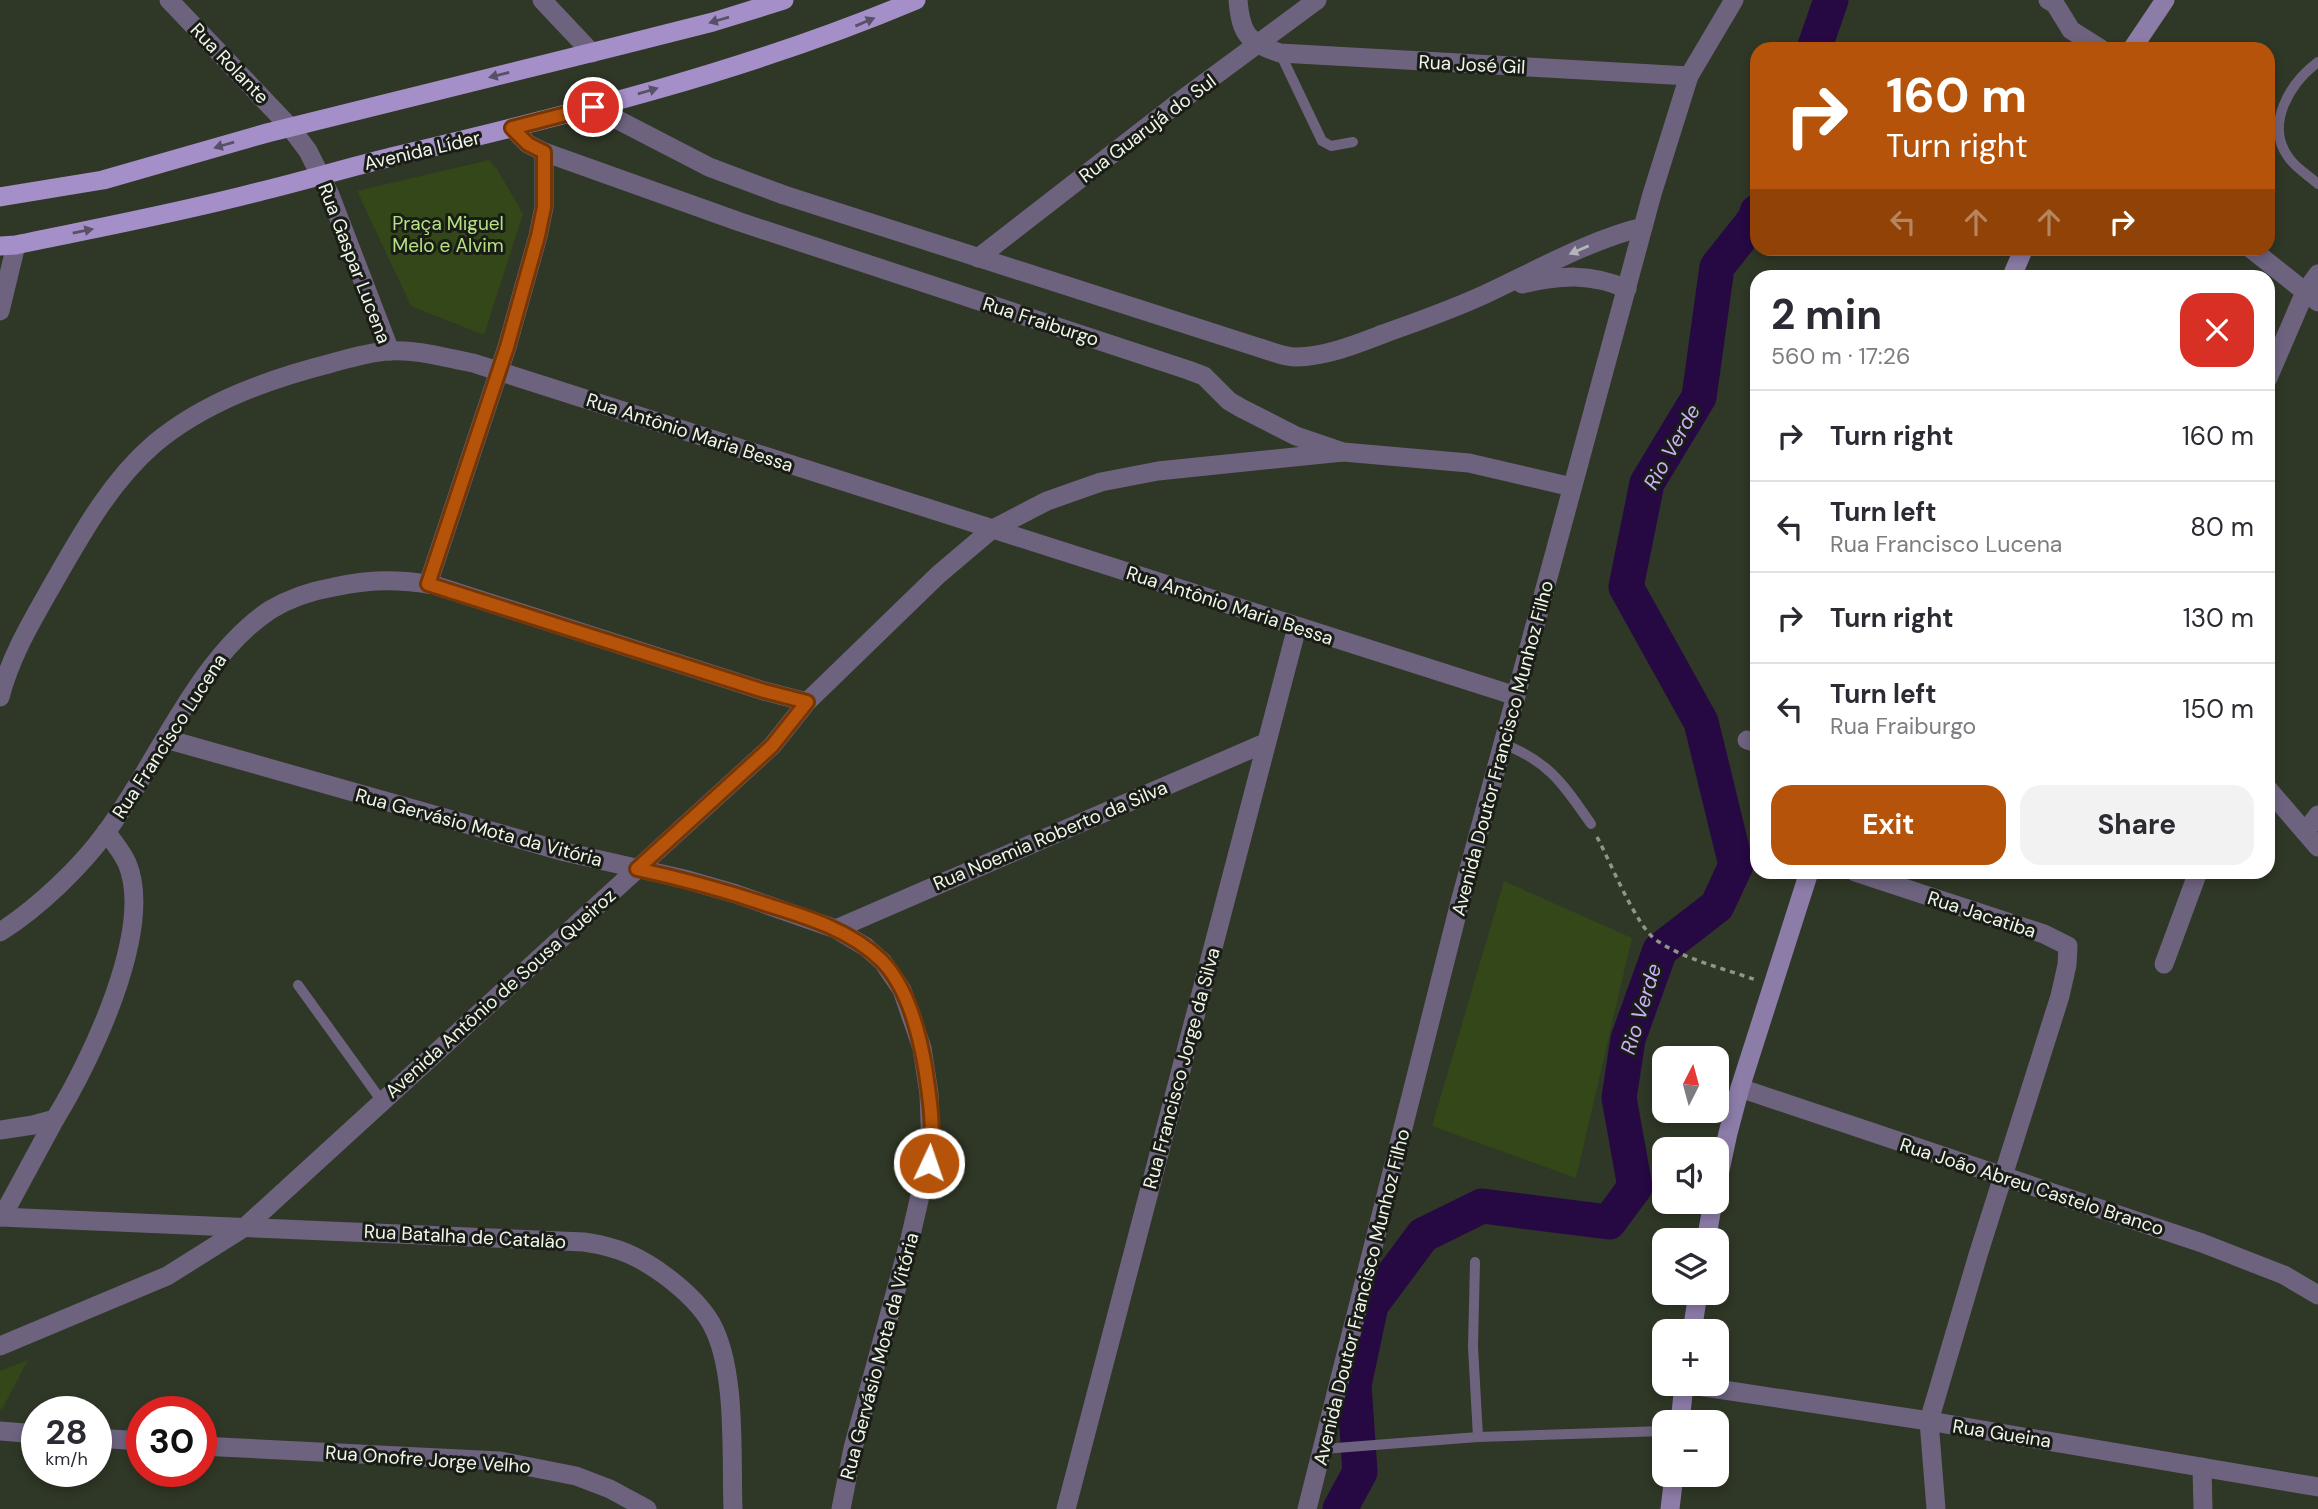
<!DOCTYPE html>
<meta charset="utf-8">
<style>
body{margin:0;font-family:"DM Sans",sans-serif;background:#f2f2f3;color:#2b2b33;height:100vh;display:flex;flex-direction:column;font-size:26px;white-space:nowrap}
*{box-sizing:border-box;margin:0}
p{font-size:23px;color:#7c7c81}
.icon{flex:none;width:38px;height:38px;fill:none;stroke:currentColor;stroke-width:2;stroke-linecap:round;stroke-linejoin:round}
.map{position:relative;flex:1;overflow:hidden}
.panel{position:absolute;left:1750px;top:270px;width:525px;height:609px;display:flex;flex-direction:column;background:#fff;border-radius:21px;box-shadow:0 4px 10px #0003}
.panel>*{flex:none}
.hud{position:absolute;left:1750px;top:42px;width:525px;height:214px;border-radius:21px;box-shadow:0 4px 10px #0003;background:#b45309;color:#fff;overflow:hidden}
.needle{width:46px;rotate:6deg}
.buttons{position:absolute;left:1652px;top:1046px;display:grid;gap:14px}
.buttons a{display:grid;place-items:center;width:77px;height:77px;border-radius:14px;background:#fff;box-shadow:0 4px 10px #0003;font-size:35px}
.speed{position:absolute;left:21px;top:1396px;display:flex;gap:14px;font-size:35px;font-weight:700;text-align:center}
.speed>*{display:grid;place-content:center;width:91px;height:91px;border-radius:50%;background:#fff;box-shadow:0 4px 10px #0003;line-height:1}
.speed small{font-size:18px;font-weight:400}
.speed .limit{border:10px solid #d22;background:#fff;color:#111}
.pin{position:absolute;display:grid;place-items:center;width:60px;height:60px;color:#fff;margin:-30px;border:4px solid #fff;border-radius:50%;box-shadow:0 2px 7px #0007}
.me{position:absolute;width:77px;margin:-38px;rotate:3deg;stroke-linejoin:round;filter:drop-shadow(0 0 5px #0008)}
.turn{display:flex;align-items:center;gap:24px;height:147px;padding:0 21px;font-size:32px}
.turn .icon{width:91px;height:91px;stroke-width:2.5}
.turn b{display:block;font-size:49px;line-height:60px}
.lanes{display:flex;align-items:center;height:66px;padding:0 21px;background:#0003;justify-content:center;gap:35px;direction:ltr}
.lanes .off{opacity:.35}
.round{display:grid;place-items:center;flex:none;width:74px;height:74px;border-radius:21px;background:#f2f2f3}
.head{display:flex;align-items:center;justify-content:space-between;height:119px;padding:0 21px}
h1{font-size:42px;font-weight:700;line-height:52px}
.action{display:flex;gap:14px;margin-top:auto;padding:14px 21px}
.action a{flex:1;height:80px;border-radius:21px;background:#b45309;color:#fff;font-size:28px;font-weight:700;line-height:80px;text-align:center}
.action a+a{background:#f2f2f3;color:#2b2b33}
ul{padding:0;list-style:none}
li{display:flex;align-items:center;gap:21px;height:91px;padding:0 21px;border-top:2px solid #e1e1e2}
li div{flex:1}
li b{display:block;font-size:26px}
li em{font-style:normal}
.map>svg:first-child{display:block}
</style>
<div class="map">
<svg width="2318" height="1509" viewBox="0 0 2318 1509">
<rect width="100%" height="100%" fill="#2f3726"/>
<g fill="#334719">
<path d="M489 160 497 169 523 214 484 335 411 306 357 191Z"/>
<path d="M1504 881 1632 938 1576 1178 1432 1126Z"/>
<path d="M28 1360 2 1409H0V1371Z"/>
</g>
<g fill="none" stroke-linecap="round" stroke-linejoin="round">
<g stroke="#260843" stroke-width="35">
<path d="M1814 49 1831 0"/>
<path d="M1340 1509 1360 1472 1354 1385 1371 1305 1423 1235 1482 1206 1609 1222 1635 1187 1619 1098 1628 1039 1660 950 1717 906 1736 865 1701 722 1626 587 1647 483 1699 397 1717 267 1755 219 1757 212"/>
</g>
<path stroke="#8f9688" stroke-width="3.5" stroke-dasharray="5 5" stroke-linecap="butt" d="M1597 837C1610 861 1636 926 1656 940 1685 960 1723 968 1756 980"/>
<g stroke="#6d637f" stroke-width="10">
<path d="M1280 53 1322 141 1331 146 1353 142"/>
<path d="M2318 62C2290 83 2264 125 2289 158 2296 168 2309 176 2318 184"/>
<path d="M1503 744C1549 761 1564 785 1591 824"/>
<path d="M298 985 381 1100"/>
<path d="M1475 1262 1473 1347 1478 1437"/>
<path d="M1323 1449 1478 1437 1664 1431"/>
</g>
<g stroke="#6d637f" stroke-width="19">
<path d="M169 0 290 127 308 151 330 195 390 351"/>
<path d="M542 0 592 53"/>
<path d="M1238 0C1241 35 1248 42 1280 53L1689 76"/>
<path d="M2048 0 2055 4 2071 30 2101 49"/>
<path d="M593 107 709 167 784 195 1260 348C1271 351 1284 357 1296 357 1327 356 1354 345 1383 334 1419 321 1457 308 1492 291 1541 268 1590 240 1643 227"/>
<path d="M512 128 528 144 544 152 740 222 1188 370 1204 376 1229 401 1241 408 1296 436 1343 452 1469 463 1572 487"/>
<path d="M2250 248 2318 302"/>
<path d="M978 258 1179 102 1317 0"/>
<path d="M1522 284C1560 275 1591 273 1627 289"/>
<path d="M0 311 16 245"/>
<path d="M2268 378 2305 292 2318 274"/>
<path d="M428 584 507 347 538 236 544 207V152"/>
<path d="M0 697C11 655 33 619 54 582 82 533 111 481 154 444 204 402 269 379 332 363 350 358 370 352 389 351 417 349 446 358 473 363L1516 696"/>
<path d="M166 739 565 852 684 879 736 894 836 929 866 947 883 962 902 990 922 1048 929 1094 931 1148 910 1239 853 1448 841 1509"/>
<path d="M1747 740 1757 743"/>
<path d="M2268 789 2318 847"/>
<path d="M2305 832 2318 815"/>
<path d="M1855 872 2044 934 2068 946 2067 965 2060 996 1978 1255 1929 1421 1936 1509"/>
<path d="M836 929 1265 743"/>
<path d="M0 932C38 908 81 867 107 831 158 762 198 658 270 610 290 598 311 591 334 587 370 579 398 579 434 585L764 691 807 702"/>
<path d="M2164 964 2198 872"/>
<path d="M1740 1088 2202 1243 2284 1275 2318 1295"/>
<path d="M0 1130 33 1125 55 1119C90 1062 155 929 127 863 122 852 114 842 106 832"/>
<path d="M0 1217 584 1242C618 1247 639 1256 667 1277 684 1290 700 1304 711 1323 737 1369 731 1456 733 1509"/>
<path d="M2 1217 55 1119"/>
<path d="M0 1346 167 1276 245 1227 772 746 807 702 938 575 991 530 1047 501 1101 482 1158 471 1343 452"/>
<path d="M1684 1384 1929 1421 2318 1487"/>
<path d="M0 1431 37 1434"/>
<path d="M96 1438 142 1441"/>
<path d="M201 1446 500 1461 576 1476 610 1489 647 1509"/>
<path d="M2202 1467 2203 1509"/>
<path d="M1066 1509 1297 627"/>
<path d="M1307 1509 1460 902 1652 194 1689 76 1734 0"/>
</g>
<g stroke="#8c7ca8" stroke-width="19">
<path d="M2132 49 2165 0"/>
<path d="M2012 276 2024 248"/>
<path d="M1717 1184 1728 1133 1740 1088 1809 872"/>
<path d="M1706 1241 1713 1202"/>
<path d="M1692 1332 1698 1293"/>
<path d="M1680 1423 1684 1384"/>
<path d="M1670 1509 1674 1475"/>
</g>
<g stroke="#a58fc8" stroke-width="19">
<path d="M0 197 103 180 267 133 618 46 713 22 784 0"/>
<path d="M0 246 16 245C97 228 178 213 258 192 303 181 347 168 391 157 569 115 748 71 916 0"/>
</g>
</g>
<defs><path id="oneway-solid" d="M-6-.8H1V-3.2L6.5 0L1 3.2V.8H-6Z" transform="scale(1.75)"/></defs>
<g fill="#585066">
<use href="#oneway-solid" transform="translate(719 20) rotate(164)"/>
<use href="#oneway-solid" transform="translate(865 22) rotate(-23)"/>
<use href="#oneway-solid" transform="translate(499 75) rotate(166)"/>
<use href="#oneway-solid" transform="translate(648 91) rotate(-16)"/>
<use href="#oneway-solid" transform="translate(224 145) rotate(164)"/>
<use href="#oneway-solid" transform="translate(83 231) rotate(-12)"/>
</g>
<use fill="#b5b4ba" href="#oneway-solid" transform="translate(1579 250) rotate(157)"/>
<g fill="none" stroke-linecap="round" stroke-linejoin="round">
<g stroke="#753606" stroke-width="18">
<path id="route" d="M593 107 512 128 528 144 544 152V207L538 236 507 347 428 584 764 691 807 702 772 746 637 869C683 879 727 891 771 906 810 918 851 931 881 960 907 986 919 1032 925 1067 930 1099 935 1132 929 1163"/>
</g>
<use href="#route" stroke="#b45309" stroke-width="12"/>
</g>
<g text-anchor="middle" stroke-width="6" stroke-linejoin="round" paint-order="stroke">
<g font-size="19" fill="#f0f6eb" stroke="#191d16">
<text transform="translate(230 63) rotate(46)" y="7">Rua Rolante</text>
<text transform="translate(1472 64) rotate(3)" y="7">Rua José Gil</text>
<text transform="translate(1147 128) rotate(-37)" y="7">Rua Guarujá do Sul</text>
<text transform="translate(422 150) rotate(-13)" y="7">Avenida Líder</text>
<text transform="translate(355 263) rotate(69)" y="7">Rua Gaspar Lucena</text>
<text transform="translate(1041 321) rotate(18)" y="7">Rua Fraiburgo</text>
<text transform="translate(690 432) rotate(18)" y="7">Rua Antônio Maria Bessa</text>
<text transform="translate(1230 605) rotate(18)" y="7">Rua Antônio Maria Bessa</text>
<text transform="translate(169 736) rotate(-57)" y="7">Rua Francisco Lucena</text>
<text transform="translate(1502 748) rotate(-75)" y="7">Avenida Doutor Francisco Munhoz Filho</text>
<text transform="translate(479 827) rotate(15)" y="7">Rua Gervásio Mota da Vitória</text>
<text transform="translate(1050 835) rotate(-23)" y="7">Rua Noemia Roberto da Silva</text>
<text transform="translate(1982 914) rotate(18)" y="7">Rua Jacatiba</text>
<text transform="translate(500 993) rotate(-42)" y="7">Avenida Antônio de Sousa Queiroz</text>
<text transform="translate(1181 1068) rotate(-75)" y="7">Rua Francisco Jorge da Silva</text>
<text transform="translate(2032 1186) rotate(18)" y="7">Rua João Abreu Castelo Branco</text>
<text transform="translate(465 1236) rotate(3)" y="7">Rua Batalha de Catalão</text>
<text transform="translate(1361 1297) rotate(-76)" y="7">Avenida Doutor Francisco Munhoz Filho</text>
<text transform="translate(879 1356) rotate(-75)" y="7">Rua Gervásio Mota da Vitória</text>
<text transform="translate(2002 1433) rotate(9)" y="7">Rua Gueina</text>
<text transform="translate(428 1459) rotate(4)" y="7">Rua Onofre Jorge Velho</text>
</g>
<g font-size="19" fill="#b6e282" stroke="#191d16">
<text x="448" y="230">Praça Miguel<tspan x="448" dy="22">Melo e Alvim</tspan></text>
</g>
<g font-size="21" font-style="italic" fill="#caaff8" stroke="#191d16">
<text transform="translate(1672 447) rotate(-61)" y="7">Rio Verde</text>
<text transform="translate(1641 1009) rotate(-73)" y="7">Rio Verde</text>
</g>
</g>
</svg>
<div class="buttons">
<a><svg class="needle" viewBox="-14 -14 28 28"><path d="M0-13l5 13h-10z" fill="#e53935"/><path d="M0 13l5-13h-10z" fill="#7c7c81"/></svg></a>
<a><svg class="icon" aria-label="sound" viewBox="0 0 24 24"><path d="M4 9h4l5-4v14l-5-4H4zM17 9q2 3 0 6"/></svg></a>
<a><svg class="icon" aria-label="layers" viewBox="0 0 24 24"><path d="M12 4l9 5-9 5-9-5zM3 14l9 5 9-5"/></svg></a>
<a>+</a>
<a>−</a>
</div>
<div class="speed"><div>28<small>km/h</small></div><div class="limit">30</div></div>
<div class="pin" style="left:593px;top:107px;background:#d93025"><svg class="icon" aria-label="arrive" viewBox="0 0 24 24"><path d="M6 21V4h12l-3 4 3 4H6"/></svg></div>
<svg class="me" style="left:929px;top:1163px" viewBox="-20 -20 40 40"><circle r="17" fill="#b45309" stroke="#fff" stroke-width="3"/><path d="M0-11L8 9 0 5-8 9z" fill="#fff"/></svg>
<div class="hud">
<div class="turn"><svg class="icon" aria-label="right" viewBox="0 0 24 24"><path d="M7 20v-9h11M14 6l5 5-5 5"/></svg><div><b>160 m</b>Turn right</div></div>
<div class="lanes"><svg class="icon off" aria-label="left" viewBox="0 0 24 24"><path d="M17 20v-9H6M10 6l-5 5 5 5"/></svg><svg class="icon off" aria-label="ahead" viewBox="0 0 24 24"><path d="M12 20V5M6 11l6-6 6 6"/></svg><svg class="icon off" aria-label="ahead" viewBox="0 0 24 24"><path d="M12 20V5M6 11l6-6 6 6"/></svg><svg class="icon" aria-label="right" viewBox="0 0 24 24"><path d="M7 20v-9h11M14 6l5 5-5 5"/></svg></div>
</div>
<section class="panel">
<div class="head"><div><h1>2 min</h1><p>560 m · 17:26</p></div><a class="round" style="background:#d93025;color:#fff"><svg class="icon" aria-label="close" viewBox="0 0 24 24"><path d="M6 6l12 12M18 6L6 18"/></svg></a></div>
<ul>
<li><svg class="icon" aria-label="right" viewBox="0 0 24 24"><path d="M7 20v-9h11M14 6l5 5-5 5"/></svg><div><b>Turn right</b></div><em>160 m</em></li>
<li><svg class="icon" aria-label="left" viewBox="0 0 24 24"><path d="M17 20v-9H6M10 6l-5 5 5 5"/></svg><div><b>Turn left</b><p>Rua Francisco Lucena</p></div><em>80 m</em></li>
<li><svg class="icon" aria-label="right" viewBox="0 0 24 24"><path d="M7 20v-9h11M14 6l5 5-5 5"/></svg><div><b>Turn right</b></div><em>130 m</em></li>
<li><svg class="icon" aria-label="left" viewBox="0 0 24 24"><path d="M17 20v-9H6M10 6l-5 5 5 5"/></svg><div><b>Turn left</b><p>Rua Fraiburgo</p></div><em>150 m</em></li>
</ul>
<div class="action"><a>Exit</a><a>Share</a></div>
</section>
</div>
